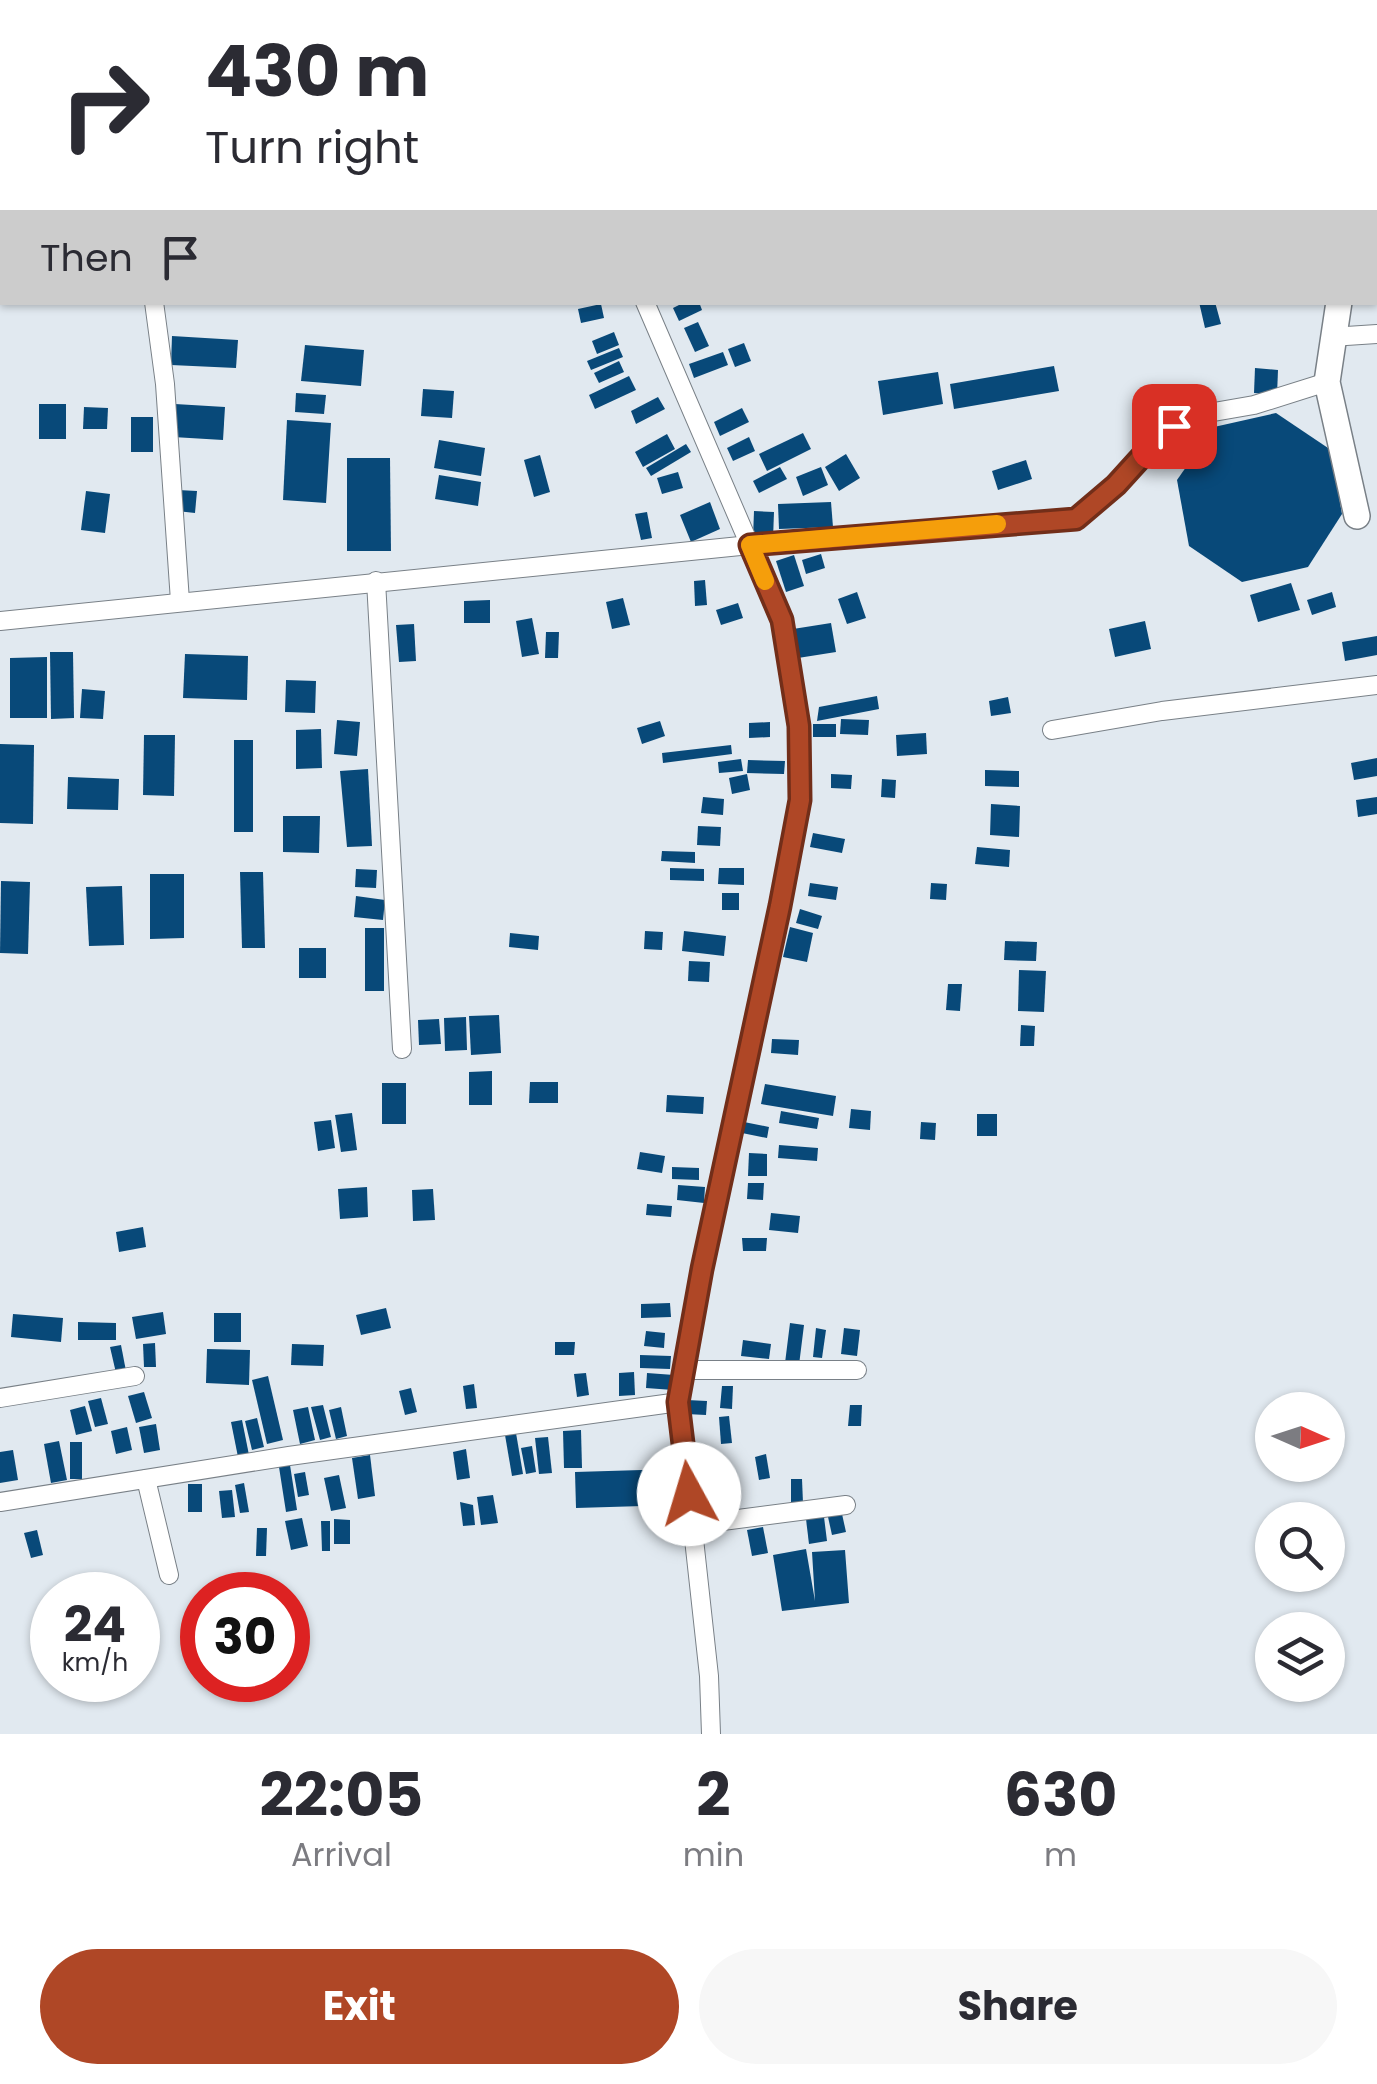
<!DOCTYPE html>
<style>
body{margin:0;font-family:Poppins,sans-serif;background:#f7f7f7;color:#2b2b33;height:100vh;display:flex;flex-direction:column;font-size:38px;white-space:nowrap}
*{box-sizing:border-box;margin:0}
p{font-size:32px;color:#7c7c81}
.icon{flex:none;width:55px;height:55px;fill:none;stroke:currentColor;stroke-width:2;stroke-linecap:round;stroke-linejoin:round}
.map{position:relative;height:1734px;overflow:hidden}
.panel{display:flex;flex-direction:column;background:#fff;flex:1}
.panel>*{flex:none}
.top-card{position:absolute;left:0px;top:0px;width:1378px;height:305px;box-shadow:0 2px 8px #0004;background:#fff;color:#2b2b33;overflow:hidden}
.needle{width:65px;rotate:93deg}
.controls{position:absolute;left:1255px;top:1392px;display:grid;gap:20px}
.controls a{display:grid;place-items:center;width:90px;height:90px;border-radius:50%;background:#fff;box-shadow:0 2px 8px #0004;font-size:50px}
.speed{position:absolute;left:30px;top:1572px;display:flex;gap:20px;font-size:50px;font-weight:700;text-align:center}
.speed>*{display:grid;place-content:center;width:130px;height:130px;border-radius:50%;background:#fff;box-shadow:0 2px 8px #0004;line-height:1}
.speed small{font-size:25px;font-weight:400}
.speed .limit{border:15px solid #d22;background:#fff;color:#111}
.pin{position:absolute;display:grid;place-items:center;width:85px;height:85px;color:#fff;margin:-42px;border-radius:20px;box-shadow:0 5px 15px #0006}
.me{position:absolute;width:110px;margin:-55px;rotate:354deg;stroke-linejoin:round;filter:drop-shadow(0 0 8px #0008)}
.turn{display:flex;align-items:center;gap:35px;height:210px;padding:0 40px;font-size:45px}
.turn .icon{width:130px;height:130px;stroke-width:2.5}
.turn b{display:block;font-size:70px;line-height:85px}
.then{display:flex;align-items:center;height:95px;padding:0 40px;background:#0003;gap:20px;font-size:38px}
.eta{display:flex;justify-content:space-evenly;align-items:center;height:170px;text-align:center}
.eta b{font-size:60px;font-weight:700;line-height:70px}
.action{display:flex;gap:20px;margin-top:auto;padding:20px 40px}
.action a{flex:1;height:115px;border-radius:60px;background:#af4726;color:#fff;font-size:40px;font-weight:700;line-height:115px;text-align:center}
.action a+a{background:#f7f7f7;color:#2b2b33}
.map>svg:first-child{display:block}
</style>
<div class="map">
<svg width="1377" height="1734" viewBox="0 0 1377 1734">
<rect width="100%" height="100%" fill="#e1e9f0"/>
<g fill="#084979">
<path d="M685 302H699L702 310 679 321 673 308Z"/>
<path d="M1199 302H1215L1221 324 1205 328Z"/>
<path d="M601 304 604 318 581 323 578 309Z"/>
<path d="M698 322 709 346 695 352 684 328Z"/>
<path d="M614 332 619 345 597 354 592 341Z"/>
<path d="M172 336 238 340 236 368 171 365Z"/>
<path d="M744 343 751 361 735 367 728 349Z"/>
<path d="M305 345 364 350 361 386 301 381Z"/>
<path d="M619 348 623 357 591 370 587 361Z"/>
<path d="M723 352 728 365 694 378 689 364Z"/>
<path d="M619 361 624 372 599 383 594 373Z"/>
<path d="M1054 366 1059 391 954 409 950 384Z"/>
<path d="M1255 368 1278 370 1277 395 1254 393Z"/>
<path d="M938 372 943 404 883 415 878 381Z"/>
<path d="M629 376 636 390 595 409 589 395Z"/>
<path d="M423 389 454 391 452 418 421 416Z"/>
<path d="M296 393 326 395 324 414 295 412Z"/>
<path d="M658 397 665 409 636 424 631 411Z"/>
<rect x="39" y="404" width="27" height="35"/>
<path d="M175 404 225 407 223 440 173 437Z"/>
<path d="M84 407 108 408 107 429H83Z"/>
<path d="M742 408 749 422 720 436 714 422Z"/>
<path d="M1276 413 1331 450 1342 514 1308 567 1242 582 1189 546 1177 480 1214 427Z"/>
<rect x="131" y="417" width="22" height="35"/>
<path d="M287 420 331 423 326 503 283 500Z"/>
<path d="M803 433 811 449 767 471 759 454Z"/>
<path d="M667 434 675 449 643 467 635 452Z"/>
<path d="M749 437 755 451 733 461 727 448Z"/>
<path d="M439 440 485 448 481 476 434 468Z"/>
<path d="M686 444 691 452 651 476 646 468Z"/>
<path d="M846 454 860 478 839 491 825 467Z"/>
<path d="M540 455 550 492 534 497 524 460Z"/>
<path d="M347 458H390L391 551H347Z"/>
<path d="M1026 460 1032 479 998 490 992 471Z"/>
<path d="M780 467 787 479 759 493 753 481Z"/>
<path d="M821 467 828 485 803 496 796 477Z"/>
<path d="M678 472 683 488 662 494 657 478Z"/>
<path d="M439 475 481 482 478 506 435 499Z"/>
<path d="M178 490 197 491 195 513 177 511Z"/>
<path d="M86 491 110 494 105 533 81 530Z"/>
<path d="M710 502 720 529 691 542 680 515Z"/>
<path d="M831 502 833 527 779 529 778 504Z"/>
<path d="M754 511 774 512 773 539 753 538Z"/>
<path d="M647 512 652 538 641 540 635 514Z"/>
<path d="M821 554 825 568 806 574 802 560Z"/>
<path d="M794 555 804 586 786 592 776 561Z"/>
<path d="M705 580 707 605 695 606 694 581Z"/>
<path d="M1291 583 1300 610 1258 622 1250 595Z"/>
<path d="M857 592 866 618 847 624 838 599Z"/>
<path d="M1332 592 1336 607 1312 615 1307 600Z"/>
<path d="M623 598 630 625 612 629 606 602Z"/>
<path d="M490 600V623H464V601Z"/>
<path d="M738 603 743 618 721 625 716 610Z"/>
<path d="M532 618 539 654 522 657 516 621Z"/>
<path d="M1145 621 1151 649 1115 657 1109 629Z"/>
<path d="M831 623 836 652 798 658 793 629Z"/>
<path d="M414 624 416 661 399 662 396 625Z"/>
<path d="M546 632H559L558 658H545Z"/>
<path d="M1377 636V655L1345 661 1342 642Z"/>
<path d="M50 652H73L74 718 51 719Z"/>
<path d="M185 654 248 656 247 700 183 698Z"/>
<path d="M47 657V718H10V658Z"/>
<path d="M286 680 316 681 315 713 285 712Z"/>
<path d="M82 689 105 691 103 719 80 718Z"/>
<path d="M877 696 879 709 817 721 819 707Z"/>
<path d="M1008 697 1011 713 991 716 989 701Z"/>
<path d="M841 719 869 720 868 735 840 734Z"/>
<path d="M337 720 360 722 357 756 334 754Z"/>
<path d="M660 721 665 736 642 744 637 728Z"/>
<path d="M770 722V737L749 738V723Z"/>
<rect x="813" y="724" width="23" height="13"/>
<path d="M321 729 322 768 296 769V730Z"/>
<path d="M926 733 927 754 897 756 896 735Z"/>
<path d="M144 735H175L174 796 143 795Z"/>
<rect x="234" y="740" width="19" height="92"/>
<path d="M0 744 34 745 33 824 0 823Z"/>
<path d="M731 745 732 754 663 763 662 753Z"/>
<path d="M1377 758V776L1354 780 1351 763Z"/>
<path d="M741 759 743 771 719 773 718 762Z"/>
<path d="M748 760 785 761 784 774 747 773Z"/>
<path d="M368 769 372 846 347 847 340 771Z"/>
<path d="M985 770 1019 771V787L985 786Z"/>
<path d="M747 774 750 790 732 794 729 778Z"/>
<path d="M831 774 852 775 851 789 831 788Z"/>
<path d="M68 777 119 779 118 810 67 809Z"/>
<path d="M882 779 896 780 895 798 881 797Z"/>
<path d="M703 797 724 799 723 815 701 813Z"/>
<path d="M1377 797V814L1358 817 1356 800Z"/>
<path d="M991 804 1020 806 1019 837 990 835Z"/>
<path d="M283 816H320L319 853 283 852Z"/>
<path d="M698 826 721 827 720 846 697 845Z"/>
<path d="M813 833 845 839 842 853 810 847Z"/>
<path d="M977 847 1010 850 1009 867 975 864Z"/>
<path d="M662 851 695 852V863L661 861Z"/>
<path d="M670 868 704 869V881L670 880Z"/>
<path d="M719 868H744V885L718 884Z"/>
<path d="M356 869 377 870 376 888 355 887Z"/>
<path d="M240 872H263L265 948H242Z"/>
<path d="M150 874H184V938L150 939Z"/>
<path d="M1 881 30 882 28 954 0 953Z"/>
<path d="M810 883 838 887 836 900 808 896Z"/>
<path d="M931 883 947 884 946 900 930 899Z"/>
<path d="M122 886 124 945 89 946 86 887Z"/>
<rect x="722" y="893" width="17" height="17"/>
<path d="M356 896 385 900 383 920 354 917Z"/>
<path d="M800 909 822 916 818 929 796 923Z"/>
<path d="M790 927 813 933 807 962 783 957Z"/>
<rect x="365" y="928" width="19" height="63"/>
<path d="M645 931 663 932 662 950 644 949Z"/>
<path d="M684 931 726 936 724 956 682 951Z"/>
<path d="M510 933 539 936 538 950 509 947Z"/>
<path d="M1005 941 1037 942 1036 961 1004 960Z"/>
<rect x="299" y="948" width="27" height="30"/>
<path d="M689 961 710 962 709 982 688 981Z"/>
<path d="M1019 970 1046 971 1044 1012 1018 1011Z"/>
<path d="M948 984H962L960 1011 946 1010Z"/>
<path d="M499 1015 501 1053 471 1055 469 1016Z"/>
<path d="M466 1017 467 1050 445 1051 444 1018Z"/>
<path d="M439 1019 441 1044 419 1045 418 1020Z"/>
<path d="M1021 1025 1035 1026 1034 1046H1020Z"/>
<path d="M772 1039 799 1040 798 1055 771 1053Z"/>
<path d="M492 1071V1105H469V1072Z"/>
<path d="M530 1082H558V1103H529Z"/>
<rect x="382" y="1083" width="24" height="41"/>
<path d="M765 1084 836 1096 833 1116 761 1104Z"/>
<path d="M667 1095 704 1097 703 1114 666 1112Z"/>
<path d="M851 1109 871 1111 870 1130 849 1128Z"/>
<path d="M781 1111 819 1118 817 1129 779 1123Z"/>
<path d="M352 1113 357 1150 341 1152 335 1115Z"/>
<rect x="977" y="1114" width="20" height="22"/>
<path d="M331 1120 335 1148 318 1151 314 1122Z"/>
<path d="M744 1122 769 1127 767 1138 742 1133Z"/>
<path d="M921 1122 936 1123 935 1140 920 1139Z"/>
<path d="M779 1145 818 1148 817 1161 778 1158Z"/>
<path d="M640 1152 665 1156 662 1173 637 1169Z"/>
<path d="M749 1153 767 1154V1176H748Z"/>
<path d="M672 1167 699 1168V1180L672 1179Z"/>
<path d="M748 1183H764L763 1200 747 1199Z"/>
<path d="M678 1185 705 1187 704 1203 677 1200Z"/>
<path d="M367 1187 368 1217 340 1219 338 1189Z"/>
<path d="M433 1189 435 1220 413 1221 412 1190Z"/>
<path d="M647 1204 672 1206 671 1217 646 1215Z"/>
<path d="M771 1213 800 1216 798 1233 769 1230Z"/>
<path d="M143 1227 146 1247 119 1252 116 1232Z"/>
<path d="M742 1238H767L766 1251H743Z"/>
<path d="M670 1303 671 1317 641 1318V1304Z"/>
<path d="M386 1308 391 1328 361 1335 356 1315Z"/>
<path d="M163 1312 166 1334 136 1339 132 1317Z"/>
<rect x="214" y="1313" width="27" height="29"/>
<path d="M13 1314 63 1318 61 1342 11 1337Z"/>
<path d="M78 1322 116 1323V1340H78Z"/>
<path d="M790 1323 804 1325 799 1365 785 1363Z"/>
<path d="M816 1328 826 1330 822 1358 813 1357Z"/>
<path d="M844 1328 860 1330 857 1356 841 1354Z"/>
<path d="M646 1331 665 1333 664 1348 644 1346Z"/>
<path d="M743 1340 771 1344 769 1359 741 1356Z"/>
<path d="M555 1342H575L574 1355H555Z"/>
<path d="M155 1343 156 1367H144L143 1344Z"/>
<path d="M292 1344 324 1345 323 1366 291 1365Z"/>
<path d="M121 1345 126 1371 116 1373 110 1347Z"/>
<path d="M207 1349 250 1350 249 1385 206 1383Z"/>
<path d="M640 1355 671 1356 670 1369 640 1368Z"/>
<path d="M634 1372 635 1395 619 1396V1373Z"/>
<path d="M586 1373 589 1395 577 1397 574 1374Z"/>
<path d="M647 1373 674 1375 673 1390 646 1388Z"/>
<path d="M268 1376 283 1440 267 1444 252 1380Z"/>
<path d="M474 1384 477 1408 466 1409 463 1386Z"/>
<path d="M722 1386H733L732 1409 720 1408Z"/>
<path d="M411 1388 417 1412 405 1415 399 1391Z"/>
<path d="M144 1392 152 1418 136 1423 128 1396Z"/>
<path d="M101 1398 108 1424 95 1427 88 1401Z"/>
<path d="M687 1400 707 1401 706 1415 686 1414Z"/>
<path d="M323 1405 331 1437 320 1440 311 1407Z"/>
<path d="M850 1405H862L861 1426H848Z"/>
<path d="M85 1406 92 1431 76 1435 70 1410Z"/>
<path d="M308 1407 315 1440 300 1444 293 1410Z"/>
<path d="M341 1407 347 1436 336 1439 329 1410Z"/>
<path d="M729 1416 732 1443 721 1444 719 1417Z"/>
<path d="M257 1418 264 1447 252 1450 245 1421Z"/>
<path d="M242 1420 249 1455 238 1457 231 1422Z"/>
<path d="M156 1424 160 1450 144 1453 139 1427Z"/>
<path d="M127 1427 132 1450 116 1454 111 1431Z"/>
<path d="M581 1430 582 1468H564L563 1431Z"/>
<path d="M516 1433 523 1474 512 1476 505 1435Z"/>
<path d="M548 1437 552 1473 539 1474 535 1438Z"/>
<path d="M59 1441 67 1480 51 1483 44 1444Z"/>
<rect x="70" y="1442" width="12" height="37"/>
<path d="M532 1446 536 1472 526 1474 521 1448Z"/>
<path d="M466 1449 470 1478 457 1480 453 1452Z"/>
<path d="M13 1450 18 1480 0 1483V1452Z"/>
<path d="M766 1454 770 1478 759 1480 755 1457Z"/>
<path d="M370 1455 375 1496 358 1499 352 1458Z"/>
<path d="M290 1465 297 1510 286 1512 279 1467Z"/>
<path d="M675 1469 676 1505 576 1508 575 1472Z"/>
<path d="M305 1472 309 1495 298 1497 294 1474Z"/>
<path d="M339 1475 346 1508 331 1511 324 1478Z"/>
<path d="M791 1479H802L803 1503 791 1504Z"/>
<path d="M244 1483 249 1512 240 1513 235 1485Z"/>
<rect x="188" y="1484" width="14" height="28"/>
<path d="M232 1490 235 1517 222 1518 219 1491Z"/>
<path d="M493 1495 498 1523 481 1525 477 1497Z"/>
<path d="M460 1502 473 1505 475 1525 463 1526Z"/>
<path d="M842 1514 846 1532 832 1535 828 1517Z"/>
<path d="M824 1517 827 1541 809 1544 806 1519Z"/>
<path d="M302 1518 308 1546 291 1550 285 1521Z"/>
<path d="M334 1519 350 1520V1544H334Z"/>
<path d="M321 1521H330V1551H322Z"/>
<path d="M763 1527 768 1553 752 1556 747 1530Z"/>
<path d="M257 1528H267L266 1556H256Z"/>
<path d="M37 1530 43 1555 31 1558 24 1533Z"/>
<path d="M806 1549 815 1601 812 1552 845 1550 849 1603 782 1611 773 1555Z"/>
</g>
<g fill="none" stroke-linecap="round" stroke-linejoin="round">
<g stroke="#798087" stroke-width="20">
<g id="street">
<path d="M381 0 386 2"/>
<path d="M292 2 293 0"/>
<path d="M154 302 165 384 180 601"/>
<path d="M645 302 782 620 799 726 800 799 780 906 702 1269 679 1402 709 1676 711 1734"/>
<path d="M1331 337 1377 334"/>
<path d="M376 581 402 1049"/>
<path d="M0 621 750 545 1076 519 1116 485 1155 442 1174 426 1208 413 1254 405 1327 382"/>
<path d="M1052 730 1162 711 1377 685"/>
<path d="M686 1370H857"/>
<path d="M0 1398 135 1376"/>
<path d="M146 1479 169 1575"/>
<path d="M0 1502 289 1456 679 1402"/>
<path d="M692 1525 846 1505"/>
</g>
</g>
<g stroke="#798087" stroke-width="28">
<g id="secondary">
<path d="M1375 71 1377 69"/>
<path d="M1339 302 1327 382 1357 516"/>
</g>
</g>
<use href="#street" stroke="#fff" stroke-width="18"/>
<use href="#secondary" stroke="#fff" stroke-width="25"/>
</g>
<g fill="none" stroke-linecap="round" stroke-linejoin="round">
<g stroke="#722e19" stroke-width="25">
<path id="route" d="M689 1494 678 1402 702 1269 780 906 800 800 799 726 782 620 750 545 1076 519 1116 485 1155 442 1174 426"/>
</g>
<use href="#route" stroke="#af4726" stroke-width="18"/>
<path stroke="#f59e0b" stroke-width="18" d="M765 581 750 545 997 524"/>
</g>
</svg>
<div class="controls">
<a><svg class="needle" viewBox="-14 -14 28 28"><path d="M0-13l5 13h-10z" fill="#e53935"/><path d="M0 13l5-13h-10z" fill="#7c7c81"/></svg></a>
<a><svg class="icon" aria-label="search" viewBox="0 0 24 24"><circle cx="10" cy="10" r="6"/><path d="M15 15l6 6"/></svg></a>
<a><svg class="icon" aria-label="layers" viewBox="0 0 24 24"><path d="M12 4l9 5-9 5-9-5zM3 14l9 5 9-5"/></svg></a>
</div>
<div class="speed"><div>24<small>km/h</small></div><div class="limit">30</div></div>
<div class="pin" style="left:1174px;top:426px;background:#d93025"><svg class="icon" aria-label="arrive" viewBox="0 0 24 24"><path d="M6 21V4h12l-3 4 3 4H6"/></svg></div>
<svg class="me" style="left:689px;top:1494px" viewBox="-20 -20 40 40"><circle r="19" fill="#fff"/><path d="M0-13L10 11 0 6-10 11z" fill="#af4726"/></svg>
<div class="top-card">
<div class="turn"><svg class="icon" aria-label="right" viewBox="0 0 24 24"><path d="M7 20v-9h11M14 6l5 5-5 5"/></svg><div><b>430 m</b>Turn right</div></div>
<div class="then">Then<svg class="icon" aria-label="arrive" viewBox="0 0 24 24"><path d="M6 21V4h12l-3 4 3 4H6"/></svg></div>
</div>
</div>
<section class="panel">
<div class="eta">
<div><b>22:05</b><p>Arrival</p></div>
<div><b>2</b><p>min</p></div>
<div><b>630</b><p>m</p></div>
</div>
<div class="action"><a>Exit</a><a>Share</a></div>
</section>
